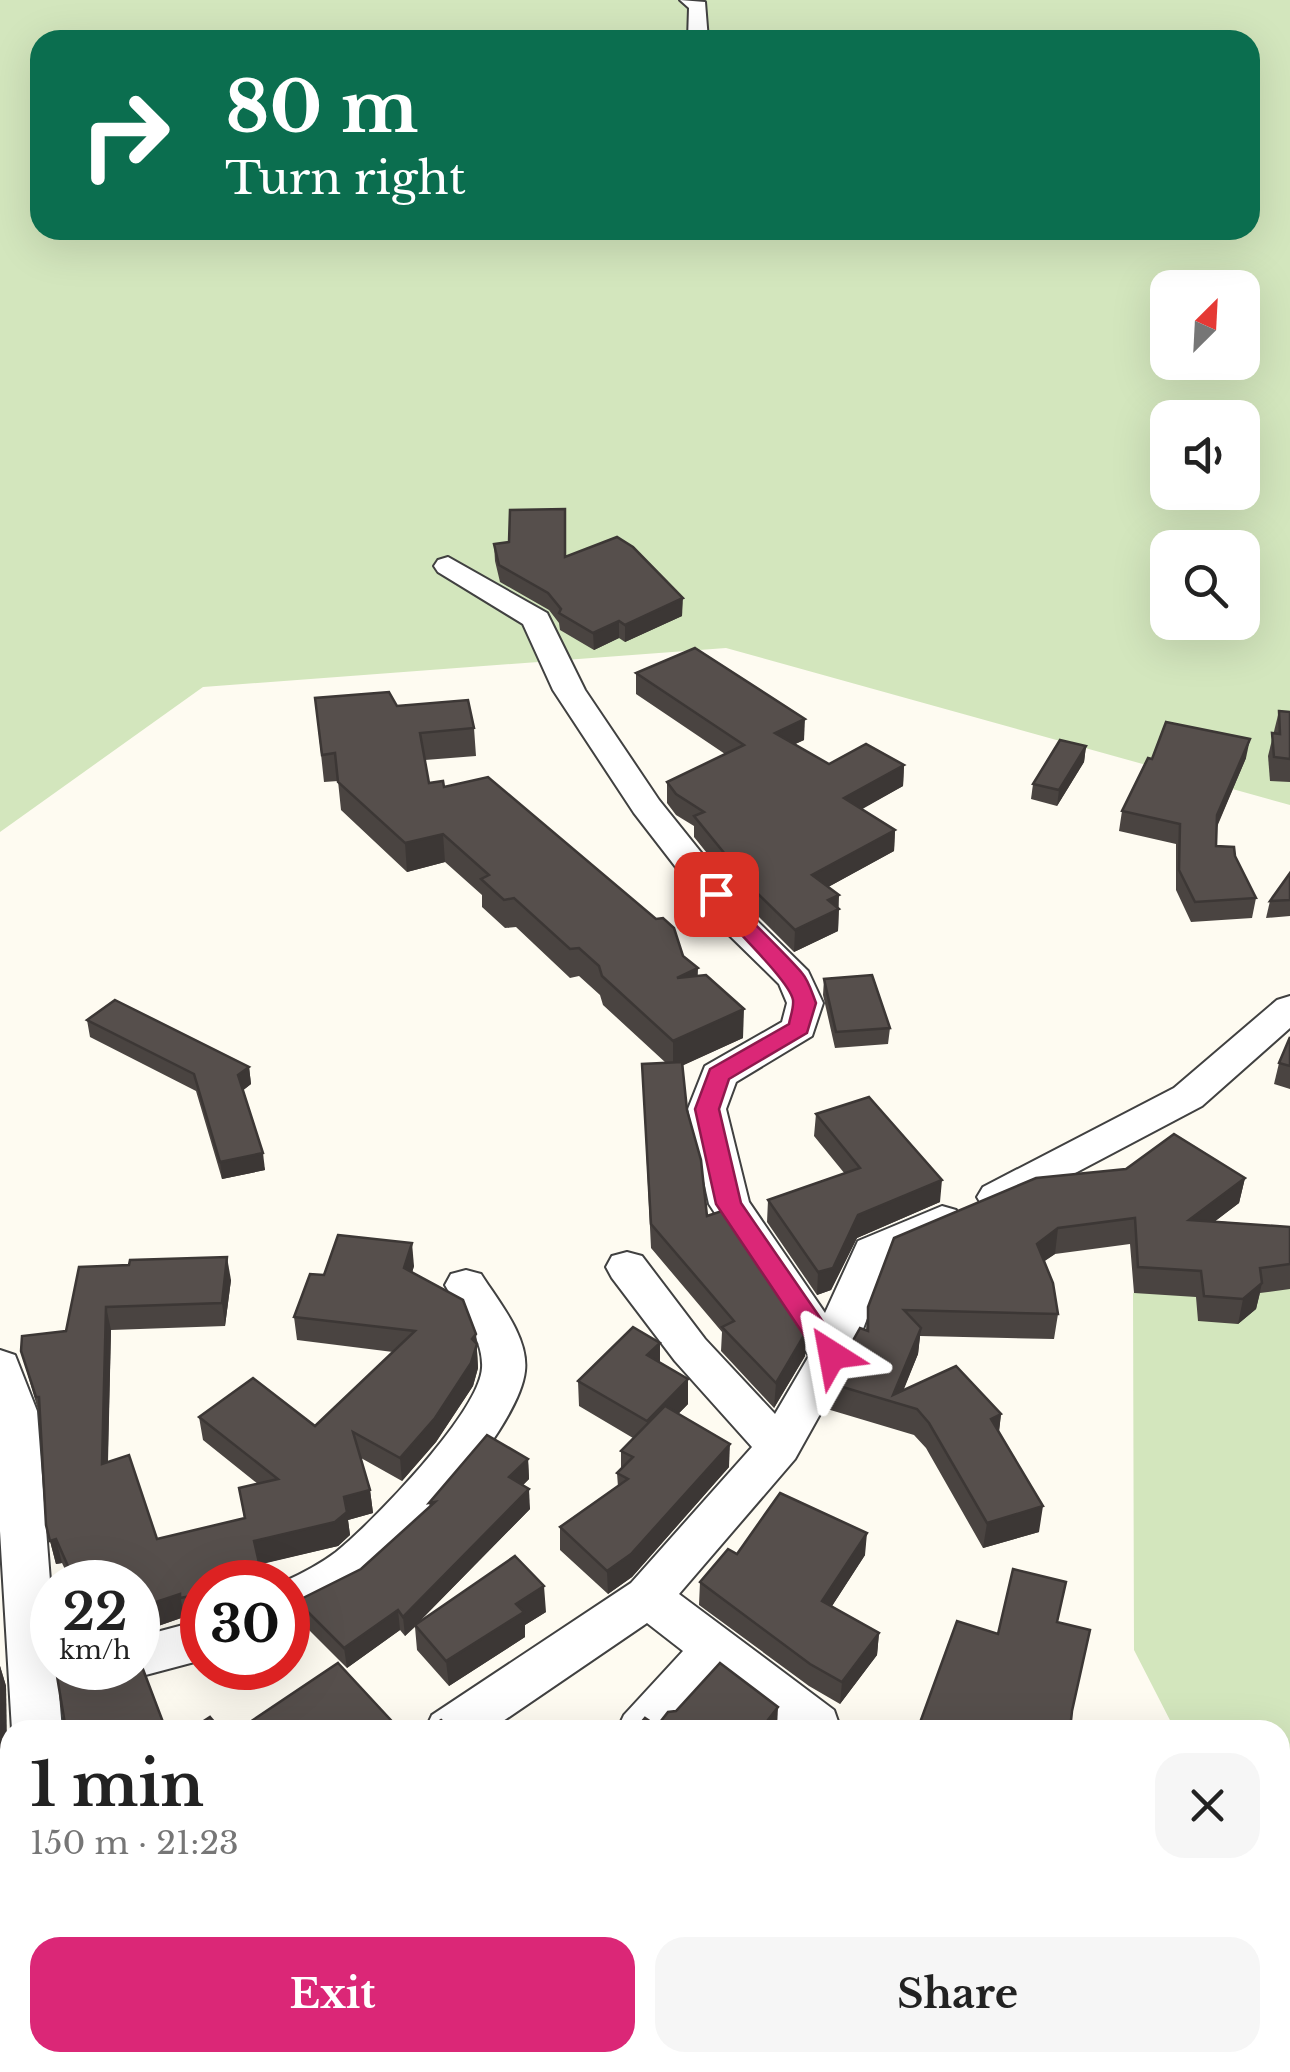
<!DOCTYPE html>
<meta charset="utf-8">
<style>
body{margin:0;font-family:"Libre Baskerville",serif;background:#f6f6f6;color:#222;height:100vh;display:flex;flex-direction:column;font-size:38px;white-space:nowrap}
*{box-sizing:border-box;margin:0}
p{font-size:32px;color:#767676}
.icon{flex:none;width:55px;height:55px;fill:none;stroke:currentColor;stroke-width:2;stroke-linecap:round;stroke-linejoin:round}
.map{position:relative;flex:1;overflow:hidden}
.side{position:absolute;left:0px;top:1720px;width:1290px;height:352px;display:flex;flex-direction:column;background:#fff;border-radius:30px 30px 0 0;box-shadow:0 10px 40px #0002}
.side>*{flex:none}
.hud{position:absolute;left:30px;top:30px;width:1230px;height:210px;border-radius:30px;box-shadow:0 10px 40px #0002;background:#0b6e4f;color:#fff;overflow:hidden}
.needle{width:65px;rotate:24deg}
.fabs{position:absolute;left:1150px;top:270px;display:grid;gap:20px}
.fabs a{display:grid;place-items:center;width:110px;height:110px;border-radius:20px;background:#fff;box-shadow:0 10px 40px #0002;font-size:50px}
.speed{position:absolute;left:30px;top:1560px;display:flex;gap:20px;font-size:50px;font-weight:700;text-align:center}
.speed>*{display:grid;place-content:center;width:130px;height:130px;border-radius:50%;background:#fff;box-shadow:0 10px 40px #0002;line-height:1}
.speed small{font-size:25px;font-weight:400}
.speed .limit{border:15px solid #d22;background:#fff;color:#111}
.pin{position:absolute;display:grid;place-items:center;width:85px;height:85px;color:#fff;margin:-42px;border-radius:20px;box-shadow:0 5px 15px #0006}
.me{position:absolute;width:110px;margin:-55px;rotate:326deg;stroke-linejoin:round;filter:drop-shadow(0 0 8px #0008)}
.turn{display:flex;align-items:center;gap:35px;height:210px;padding:0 30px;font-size:45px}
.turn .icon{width:130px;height:130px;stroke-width:2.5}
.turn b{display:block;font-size:70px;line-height:85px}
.round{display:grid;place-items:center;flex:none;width:105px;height:105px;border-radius:30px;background:#f6f6f6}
.overview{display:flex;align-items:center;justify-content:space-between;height:170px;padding:0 30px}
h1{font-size:60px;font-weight:700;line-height:75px}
.action{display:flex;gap:20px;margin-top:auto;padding:20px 30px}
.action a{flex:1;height:115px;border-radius:30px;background:#db2777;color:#fff;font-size:40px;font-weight:700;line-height:115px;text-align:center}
.action a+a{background:#f6f6f6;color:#222}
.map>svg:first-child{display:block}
</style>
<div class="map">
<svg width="1290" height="2072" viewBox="0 0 1290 2072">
<rect width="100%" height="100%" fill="#fefbf1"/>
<g fill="#d3e6bd" fill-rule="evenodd">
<path d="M0 0H1290V805L726 648 203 687 0 832ZM40 40H1250V230H40ZM1168 288H1242V362H1168ZM1168 418H1242V492H1168ZM1168 548H1242V622H1168Z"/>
<path d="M1290 1241V1955L1280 1935V1730H1175L1134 1650 1133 1293Z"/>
</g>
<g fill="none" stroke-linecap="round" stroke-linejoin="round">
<g stroke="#414141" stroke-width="4">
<g id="minor">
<path d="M680 0 705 2 708 40H688L689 8Z"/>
<path d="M448 557 547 613 585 690 659 800 752 916 808 971 823 1003 812 1036 736 1082 726 1109 749 1202 825 1313 858 1241 942 1206 956 1210 962 1220 956 1230 889 1261 853 1355 795 1459 679 1594 834 1710 841 1730H785L719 1679 673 1730H617L624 1715 683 1651 647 1623 490 1730H425L432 1715 631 1583 752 1447 675 1361 612 1278 606 1267 612 1256 627 1252 642 1256 705 1339 775 1414 809 1356 709 1204 688 1109 705 1066 782 1022 787 1003 779 984 726 932 634 813 553 690 523 624 438 572 434 566 438 560Z"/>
<path d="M1290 996V1028L1202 1106 1011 1207 997 1211 983 1207 977 1197 983 1187 1174 1088 1277 1000Z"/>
<path d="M466 1270 481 1274C498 1301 529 1337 525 1371 519 1426 413 1544 369 1579 346 1598 316 1613 288 1621V1582H283C301 1574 320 1564 336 1552 372 1523 479 1413 482 1368 484 1338 459 1309 445 1285L451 1274Z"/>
<path d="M0 1350 15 1355 37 1411 52 1607V1668H111L103 1683 59 1694 62 1730H12L0 1531Z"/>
<path d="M202 1620V1660L138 1677 121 1671 119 1668H138V1637Z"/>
<path d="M10 1979V2032L0 2036V1983Z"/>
<path d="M317 2062H376L372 2072H313Z"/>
<path d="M797 2062H853L851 2072H795Z"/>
</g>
</g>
<use href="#minor" fill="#fff" fill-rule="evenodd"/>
</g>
<g fill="#4a4441">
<path d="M494 544 566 557 682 616 625 642 619 638 594 650 560 630 559 623 549 610 500 582 495 561Z"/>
<path d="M636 673 804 740 795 744 829 764 904 765 903 786 861 809 895 830 894 851 828 887 839 909 838 931 794 952 755 913 694 837V826L676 815 667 803V782L725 754 636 694Z"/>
<path d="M315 698 397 706 474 728 476 756 425 760 429 783 444 787 683 956 743 1038 683 1065 687 1110 707 1216 805 1356 774 1408 721 1351 722 1332 651 1248 642 1064 666 1063 603 1005 600 995 579 976 570 978 516 927 505 928 482 907V895L445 862 407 872 341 810 338 781 324 782Z"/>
<path d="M1279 711 1290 712V782L1270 781 1268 756Z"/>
<path d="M1086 746 1084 762 1057 806 1031 799 1033 784Z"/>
<path d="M1246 758 1217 827 1216 846 1235 856 1256 898 1252 918 1191 922 1176 890V844L1119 831 1122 811 1152 759Z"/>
<path d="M1290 873V916L1266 918 1270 901Z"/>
<path d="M824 979 890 1028 888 1044 835 1048 823 995Z"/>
<path d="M87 1020 249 1067 251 1084 243 1090 265 1170 222 1179 196 1091 90 1037Z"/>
<path d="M1290 1037V1089L1274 1084 1279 1063Z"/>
<path d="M816 1114 940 1202 857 1238 831 1290 817 1295 767 1222 768 1200 845 1174 814 1136Z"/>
<path d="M1245 1178 1239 1203 1215 1221 1290 1227V1289L1260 1293 1256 1309 1238 1324 1198 1321 1196 1297 1134 1293 1130 1244 1055 1254 1044 1261 1058 1314 1054 1339 920 1336 918 1354 903 1390 1001 1414 999 1432 1039 1532 983 1548 926 1448 914 1435 827 1409 829 1383 866 1330 868 1307 894 1238Z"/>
<path d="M414 1266 412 1273 476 1334 478 1368 473 1386 436 1442 402 1481 361 1458 370 1490 373 1513 348 1520 350 1535 338 1546 260 1564 264 1582H202V1618L185 1621 184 1617 138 1633V1582H71L62 1563 56 1564 46 1525 40 1417 21 1351 66 1331 79 1267 231 1280 225 1326 111 1330 108 1462 157 1539 244 1518 239 1488 258 1484 203 1440 199 1417 315 1426 393 1352 297 1340 294 1317 324 1275Z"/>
<path d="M688 1379V1404L678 1414 729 1467 632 1577 608 1594 560 1550V1527L618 1487 617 1473 621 1469V1451L633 1438 579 1406 578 1381Z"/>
<path d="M528 1459 529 1479 523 1485 530 1509 420 1621 546 1612 525 1625V1637L449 1686 417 1650 415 1627 405 1636 400 1630 347 1668 300 1621 297 1601 361 1569 430 1507 429 1503Z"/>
<path d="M737 1554 865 1555 832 1606 879 1633 877 1655 840 1704 809 1686 699 1605 700 1582Z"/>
<path d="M0 1666 6 1686 7 1768 0 1769Z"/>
<path d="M1000 2062H1047V2066L1129 2072H1016L1014 2064Z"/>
<path d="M1204 2062H1280L1290 2072H1211Z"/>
</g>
<g fill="#3c3735">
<path d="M683 598 682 616 625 642V625Z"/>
<path d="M619 621V638L594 650 593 633Z"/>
<path d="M805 719 804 740 774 754 775 733Z"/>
<path d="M1250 739 1246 758 1213 835 1217 815Z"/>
<path d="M1086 746 1084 762 1057 806 1059 790Z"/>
<path d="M904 765 903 786 843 820 844 798Z"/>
<path d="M895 830 894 851 810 897 812 875Z"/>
<path d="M443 834 445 862 407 872 405 843Z"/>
<path d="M839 895 838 931 794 952 795 930 828 900Z"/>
<path d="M698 968 697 997 677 978Z"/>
<path d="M744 1009 743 1038 673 1070V1041Z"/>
<path d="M249 1067 251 1084 241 1092 238 1075Z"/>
<path d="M263 1153 265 1170 222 1179 220 1162Z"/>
<path d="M1245 1178 1239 1203 1184 1245 1189 1220Z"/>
<path d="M942 1180 940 1202 857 1238 831 1290 817 1295 818 1272 858 1215Z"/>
<path d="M1058 1228 1055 1254 1033 1269 1037 1244Z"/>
<path d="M412 1243 414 1266 406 1292 404 1268Z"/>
<path d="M227 1257 231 1280 225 1326 222 1303Z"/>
<path d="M1262 1283 1256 1309 1238 1324 1243 1299Z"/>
<path d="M106 1307 111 1330 107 1487 102 1464Z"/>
<path d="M921 1328 918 1354 898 1404 893 1395Z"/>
<path d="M806 1332 805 1356 774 1408 776 1383Z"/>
<path d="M476 1334 478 1368 473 1386 436 1442 402 1481 400 1458 472 1339Z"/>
<path d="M660 1343V1368L647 1355Z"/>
<path d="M688 1379V1404L647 1446V1421Z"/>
<path d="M1001 1414 998 1439 991 1419Z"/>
<path d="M730 1444 729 1467 632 1577 608 1594 607 1571Z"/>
<path d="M528 1459 529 1479 511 1497 509 1477Z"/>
<path d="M529 1489 530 1509 405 1636 403 1617Z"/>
<path d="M370 1490 373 1513 348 1520 350 1535 338 1546 258 1565 254 1541 344 1497Z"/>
<path d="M1043 1506 1039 1532 983 1548 987 1523Z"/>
<path d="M867 1533 865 1555 821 1623 822 1601Z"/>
<path d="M56 1539 62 1563 56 1564 50 1541Z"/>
<path d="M544 1586 546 1612 525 1625V1637L449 1686 446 1661 516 1604Z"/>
<path d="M180 1594 184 1617 138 1633V1608Z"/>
<path d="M398 1610 400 1630 347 1668 344 1648Z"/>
<path d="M879 1633 877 1655 840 1704 842 1682Z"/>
<path d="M0 1666 6 1686 7 1768 1 1747Z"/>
<path d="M778 1707 777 1728 775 1730H760Z"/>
<path d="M457 2062H474L467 2072H450Z"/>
<path d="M781 2062H784V2072H775Z"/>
</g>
<g fill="#564f4c" stroke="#3c3735" stroke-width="2.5">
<path d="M565 509V557L617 537 633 547 683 598 625 625 619 621 593 633 559 613 561 609 548 593 499 565 494 544 509 542 510 510Z"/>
<path d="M695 648 805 719 775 733 829 764 866 744 904 765 844 798 895 830 812 875 839 895 828 900 839 909 795 930 756 892 694 816 704 812 676 794 667 782 744 745 636 673Z"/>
<path d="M389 692 397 706 468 700 474 728 420 733 429 783 443 781 444 787 488 777 656 919 663 918 674 928 683 956 698 968 677 978 706 975 744 1009 673 1041 602 976 599 966 579 948 570 949 514 898 504 900 481 879 489 875 443 834 405 843 338 782 335 753 322 755 315 698Z"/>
<path d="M1279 711 1290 712V759L1274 757 1272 733 1280 734Z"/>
<path d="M1166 722 1250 739 1217 815 1216 846 1234 847 1235 856 1256 898 1195 902 1179 870 1180 824 1122 811 1148 758 1152 759Z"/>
<path d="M1060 740 1086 746 1059 790 1033 784Z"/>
<path d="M1290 873V900L1270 901Z"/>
<path d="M872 975 890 1028 836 1032 824 979Z"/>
<path d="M115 1000 249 1067 238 1075 263 1153 220 1162 194 1074 87 1020Z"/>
<path d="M1290 1037V1066L1279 1063Z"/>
<path d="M682 1062 687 1110 701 1160 707 1216 725 1210 806 1332 776 1383 722 1327 734 1321 651 1224 642 1064Z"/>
<path d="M869 1097 942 1180 858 1215 833 1268 818 1272 768 1200 860 1168 816 1114Z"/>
<path d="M1174 1134 1245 1178 1189 1220 1290 1227V1264L1260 1268 1262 1283 1243 1299 1204 1296 1201 1271 1138 1267 1135 1218 1058 1228 1037 1244 1053 1283 1058 1314 904 1310 921 1328 893 1395 956 1366 1001 1414 991 1419 1043 1506 987 1523 929 1423 917 1409 829 1383 860 1328 868 1331V1307L894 1238 1036 1178 1126 1169Z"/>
<path d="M338 1235 412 1243 404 1268 463 1300 476 1334 472 1339 477 1344 471 1363 435 1418 400 1458 353 1432 370 1490 344 1497 347 1512 335 1522 254 1541 263 1580 251 1582H202V1594L180 1598V1594L138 1608V1582H75L56 1539 50 1541 46 1525 39 1397H36L21 1351 22 1336 66 1331 79 1267 129 1265 130 1260 227 1257 222 1303 106 1307 102 1464 129 1455 157 1539 245 1518 239 1488 278 1479 199 1417 253 1378 315 1426 415 1331 294 1317 310 1274 324 1275Z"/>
<path d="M633 1327 660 1343 647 1355 688 1379 647 1421 578 1381Z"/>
<path d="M665 1406 730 1444 631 1554 607 1571 560 1527 628 1479 617 1473 633 1457 621 1451Z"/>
<path d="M487 1435 528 1459 509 1477 529 1489 403 1617 398 1610 344 1648 297 1601 361 1569 435 1502 429 1503Z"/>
<path d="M780 1493 867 1533 822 1601 879 1633 842 1682 810 1664 700 1582 728 1549 737 1554Z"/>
<path d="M515 1556 544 1586 516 1604 524 1612 446 1661 415 1625Z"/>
<path d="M1013 1569 1066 1582 1057 1622 1090 1630 1072 1711 1070 1730H923L918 1728 957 1621 998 1634Z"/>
<path d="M138 1656 166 1730H66L57 1676 83 1668H138Z"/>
<path d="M338 1663 400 1730H238Z"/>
<path d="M720 1663 778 1707 760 1730H635L645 1718 657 1726 668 1712 676 1711Z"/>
<path d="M0 1687 1 1747H0Z"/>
<path d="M210 1717 221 1730H190Z"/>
<path d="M441 1720 451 1730H426Z"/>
<path d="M1286 1961 1290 1965V2072H1237L1230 2062H1280V1965Z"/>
<path d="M10 2024V2062H166L176 2072H0V2031Z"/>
<path d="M362 2062H457L450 2072H355Z"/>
<path d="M533 2062H781L775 2072H527Z"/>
<path d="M880 2062H881L907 2072H877Z"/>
<path d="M923 2062H967L964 2072H920Z"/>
<path d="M1024 2062H1047V2066L1096 2062H1127L1129 2072H1026Z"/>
</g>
<path fill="#db2777" stroke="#8e194d" stroke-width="2.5" d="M716 888C722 890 793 962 802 973 809 981 812 993 816 1003L807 1033 729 1079 719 1109 741 1203 841 1348 845 1355 841 1362H822L716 1204 695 1109 710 1069 789 1024C790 1017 794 1008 793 1000 789 979 723 919 705 894Z"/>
</svg>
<div class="fabs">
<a><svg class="needle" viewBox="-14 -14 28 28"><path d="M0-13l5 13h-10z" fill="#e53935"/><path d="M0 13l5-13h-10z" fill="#767676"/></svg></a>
<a><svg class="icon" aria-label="sound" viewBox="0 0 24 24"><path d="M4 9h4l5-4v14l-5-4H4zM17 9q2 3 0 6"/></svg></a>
<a><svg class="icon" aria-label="search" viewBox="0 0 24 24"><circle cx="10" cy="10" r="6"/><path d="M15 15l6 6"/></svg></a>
</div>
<div class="speed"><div>22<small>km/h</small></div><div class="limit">30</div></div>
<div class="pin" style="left:716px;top:894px;background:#d93025"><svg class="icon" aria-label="arrive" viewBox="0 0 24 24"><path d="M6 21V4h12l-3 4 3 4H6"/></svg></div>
<svg class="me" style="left:832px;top:1355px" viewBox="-20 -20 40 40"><path d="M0-17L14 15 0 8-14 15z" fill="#db2777" stroke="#fff" stroke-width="4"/></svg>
<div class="hud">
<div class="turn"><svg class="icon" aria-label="right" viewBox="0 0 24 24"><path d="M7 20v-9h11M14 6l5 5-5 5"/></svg><div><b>80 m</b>Turn right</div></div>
</div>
<section class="side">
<div class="overview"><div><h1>1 min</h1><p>150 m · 21:23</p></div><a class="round"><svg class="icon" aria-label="close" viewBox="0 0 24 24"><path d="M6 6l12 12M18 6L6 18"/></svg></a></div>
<div class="action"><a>Exit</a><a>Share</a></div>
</section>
</div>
